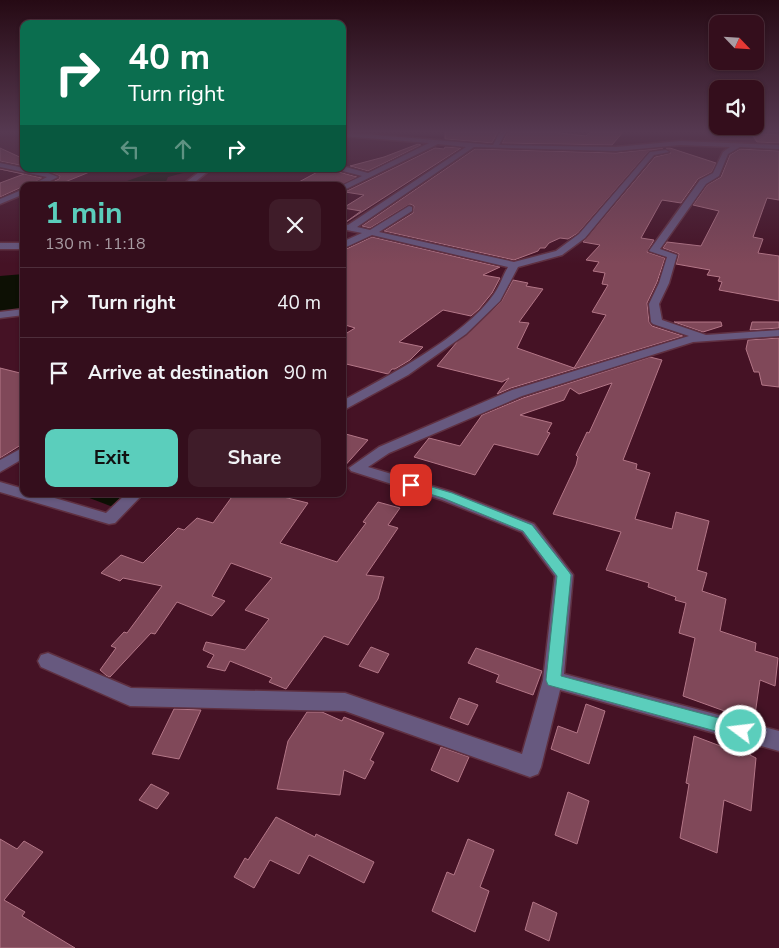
<!DOCTYPE html>
<meta charset="utf-8">
<style>
body{margin:0;font-family:"Nunito Sans",sans-serif;background:#3f1c29;color:#f1f3f6;height:100vh;display:flex;flex-direction:column;font-size:19px;white-space:nowrap}
*{box-sizing:border-box;margin:0}
p{font-size:16px;color:#a99ca3}
.icon{flex:none;width:28px;height:28px;fill:none;stroke:currentColor;stroke-width:2;stroke-linecap:round;stroke-linejoin:round}
.map{position:relative;flex:1;overflow:hidden}
.drawer{position:absolute;left:20px;top:182px;width:326px;height:315px;display:flex;flex-direction:column;background:#340e1c;border-radius:10px;box-shadow:0 1px 4px #0004,0 0 0 1px #4e2e3b}
.drawer>*{flex:none}
.hud{position:absolute;left:20px;top:20px;width:326px;height:152px;border-radius:10px;box-shadow:0 1px 4px #0004,0 0 0 1px #4e2e3b;background:#0b6e4f;color:#fff;overflow:hidden}
.needle{width:32px;rotate:115deg}
.buttons{position:absolute;left:709px;top:15px;display:grid;gap:10px}
.buttons a{display:grid;place-items:center;width:55px;height:55px;border-radius:10px;background:#340e1c;box-shadow:0 1px 4px #0004,0 0 0 1px #4e2e3b;font-size:25px}
.pin{position:absolute;display:grid;place-items:center;width:42px;height:42px;color:#fff;margin:-21px;border-radius:10px;box-shadow:0 2px 8px #0006}
.me{position:absolute;width:55px;margin:-28px;rotate:285deg;stroke-linejoin:round;filter:drop-shadow(0 0 4px #0008)}
.turn{display:flex;align-items:center;gap:18px;height:105px;padding:0 25px;font-size:22px}
.turn .icon{width:65px;height:65px;stroke-width:2.5}
.turn b{display:block;font-size:35px;line-height:42px}
.lanes{display:flex;align-items:center;height:48px;padding:0 25px;background:#0003;justify-content:center;gap:25px;direction:ltr}
.lanes .off{opacity:.35}
.round{display:grid;place-items:center;flex:none;width:52px;height:52px;border-radius:10px;background:#3f1c29}
.summary{display:flex;align-items:center;justify-content:space-between;height:85px;padding:0 25px}
h1{font-size:30px;font-weight:700;line-height:38px;color:#5bcebc}
.button{display:flex;gap:10px;margin-top:auto;padding:10px 25px}
.button a{flex:1;height:58px;border-radius:10px;background:#5bcebc;color:#111;font-size:20px;font-weight:700;line-height:58px;text-align:center}
.button a+a{background:#3f1c29;color:#f1f3f6}
ul{padding:0;list-style:none}
li{display:flex;align-items:center;gap:15px;height:70px;padding:0 25px;border-top:1px solid #4e2e3b}
li div{flex:1}
li b{display:block;font-size:19px}
li em{font-style:normal}
.map>svg:first-child{display:block}
</style>
<div class="map">
<svg width="779" height="948" viewBox="0 0 779 948">
<rect width="100%" height="100%" fill="#451225"/>
<g fill="#0d1004">
<path d="M153 169H190L187 172 168 177 165 184 161 186H125L124 182 150 173Z"/>
<path d="M24 274V311L0 312V276Z"/>
<path d="M79 494H128L113 507Z"/>
</g>
<g fill="#804859" stroke="#b37687">
<path d="M445 132H498L492 143 445 139Z"/>
<path d="M508 132H551L586 136 590 132H623L612 145 502 143Z"/>
<path d="M751 133 779 135V143L757 142Z"/>
<path d="M418 144 421 145 368 171 350 166 384 157Z"/>
<path d="M445 147 461 148 346 222 361 211 343 208 364 195 345 192 435 148 444 149Z"/>
<path d="M0 148 24 159V166L0 161Z"/>
<path d="M663 148 649 151 578 233 568 239 560 238 549 243 545 248H540L538 251 514 260 384 231 413 213 414 206 410 204 370 228 362 226 475 149 616 153Z"/>
<path d="M666 148H670L716 163 712 172 698 179 681 203 662 200 641 238 654 240 647 252 665 258 657 282 647 303 649 322 652 326 683 336 511 388 497 394 509 378 502 382 437 366 457 342 501 302 513 280 528 283 526 286 543 289 519 322 529 323 517 348 574 368 606 315 592 312 608 285 602 284 605 273 593 271 599 262 586 260 600 245 583 242 655 157 671 153Z"/>
<path d="M740 149 779 151V200L767 198 753 237 763 239 758 253 779 256V301L719 290 722 282 718 281 720 277 707 275 710 270 676 264 679 254 663 248 667 242 701 246 719 211 693 205 707 185 721 177 730 155Z"/>
<path d="M0 169 24 174 42 178 28 186H24L0 197V183L24 174Z"/>
<path d="M38 169H97L55 186H44L59 179 60 176Z"/>
<path d="M323 169H338L339 172 357 177 339 186H308L297 183Z"/>
<path d="M372 237 500 267 483 275 500 278 492 293 479 309 471 316 443 310 399 342 423 347 410 360 395 369H392L388 374 342 363V336L355 328 342 324V251Z"/>
<path d="M674 322H721L722 326 703 332Z"/>
<path d="M752 322H779V328L750 330Z"/>
<path d="M779 338V387L762 385 759 372H754L746 349 748 340Z"/>
<path d="M650 357 662 360 623 460 637 464 636 469 650 473 635 519 672 529 676 512 709 521 697 570 707 573 702 591 726 599 720 631 756 643 755 651 778 658 775 686 760 680 754 722 730 716V713L683 696 695 638 679 633 686 603 675 600 676 597 648 587 649 583 606 570 621 532 553 514 576 465 578 457 576 455 587 432 589 433 612 383 579 394 570 388 564 400 520 415 552 423 547 432 550 433 538 455 494 444 475 475 414 457 429 438 460 446 482 415 523 398Z"/>
<path d="M0 368 24 374V443L0 458Z"/>
<path d="M342 433 368 440 342 469Z"/>
<path d="M234 494H271L308 503 280 543 337 562 366 523 363 522 378 502 400 508 388 525 398 528 366 575 384 577 378 599 348 645 324 636 286 689 269 682 272 678 230 661 225 671 207 667 214 655 203 650 206 642 245 650 269 619 245 610 272 578 231 563 212 596 225 601 212 616 177 602 155 634 151 633 110 677 107 676 100 670 116 648 111 646 124 632 127 633 162 586 123 578 120 581 101 573 121 555 143 563 178 528 184 530 197 518 213 523Z"/>
<path d="M371 647 389 654 378 673 359 666Z"/>
<path d="M476 648 542 671 533 695 496 682 499 675 468 663Z"/>
<path d="M459 698 478 705 468 725 450 718Z"/>
<path d="M586 704 605 711 589 764 551 749 558 726 577 733Z"/>
<path d="M174 709 201 710 179 759 152 754Z"/>
<path d="M307 712H322L342 721 344 717 384 733 370 760 374 762 365 779 344 770 340 795 277 789 288 741Z"/>
<path d="M694 736 723 747 725 738 751 745 750 755 756 758 751 811 724 800 717 853 680 838 689 784 686 783Z"/>
<path d="M441 747 469 757 458 782 431 770Z"/>
<path d="M151 784 169 793 157 809 139 800Z"/>
<path d="M568 792 589 801 577 844 555 835Z"/>
<path d="M276 817 315 837 316 834 374 862 364 883 309 855 299 874 270 860 254 888 234 877 245 858 248 860Z"/>
<path d="M0 839 17 849 24 841 43 852 4 900 25 912 22 916 75 948H0Z"/>
<path d="M468 839 494 850 480 887 489 891 475 932 432 911 447 872 454 875Z"/>
<path d="M533 902 557 913 549 941 525 930Z"/>
</g>
<g fill="none" stroke-linecap="round" stroke-linejoin="round">
<g stroke="#5f3041" stroke-width="3">
<g id="street">
<path d="M342 132 493 145 500 132H506L499 145 616 147 680 141 779 145V149L740 147 728 154 719 176 706 184 660 249 677 255 669 283 659 304 662 320 706 335 779 330V336L693 342 522 396 389 453 368 467 452 492 534 524 573 575 564 674 779 731V751L560 690 541 767 538 774 530 777 345 711 130 706 41 667 38 661 41 655 48 653 131 688 345 693 522 754 543 680 555 576 522 532 442 500 351 471 349 468 379 447 512 390 689 336 653 324 651 322 649 304 659 283 667 257 649 251 700 180 713 173 723 152 730 147 680 145 616 151 474 147 357 227 370 230 409 206 412 207V211L379 232 514 262 556 251 579 234 650 152 666 150 669 152 654 155 585 238 562 255 518 267 500 301 466 334 408 375 342 411V401C388 376 464 337 494 294 500 286 503 275 508 267L372 235 342 249V242L362 233 342 229V223L348 225 466 147 438 144 342 191 341 186 362 176 339 170 342 169V166L368 173 429 143 342 136Z"/>
<path d="M0 163 48 173 58 177 40 186H30L47 177 0 167Z"/>
<path d="M203 169H211L190 186H181Z"/>
<path d="M24 189V194L0 204V199Z"/>
<rect x="0" y="243" width="24" height="6"/>
<path d="M24 309V315L0 318V312Z"/>
<path d="M24 447V458L0 472V460Z"/>
<path d="M0 482 24 489V494H41L106 513 126 494H143L115 523 109 524 0 492Z"/>
</g>
</g>
<use href="#street" fill="#67597f" fill-rule="evenodd"/>
</g>
<linearGradient id="sky" x2="0" y2="1"><stop stop-color="#260a14"/><stop offset="0.5" stop-color="#563951"/><stop offset="1" stop-color="#563951" stop-opacity="0"/></linearGradient>
<rect width="779" height="264" fill="url(#sky)"/>
<path fill="#5bcebc" stroke="#3b867a" d="M411 481 452 493 532 525 569 572 571 575 561 676 741 724 747 726 749 731 747 736 741 738 548 685 546 680 557 576 523 531 443 498 407 487 405 485Z"/>
</svg>
<div class="buttons">
<a><svg class="needle" viewBox="-14 -14 28 28"><path d="M0-13l5 13h-10z" fill="#e53935"/><path d="M0 13l5-13h-10z" fill="#a99ca3"/></svg></a>
<a><svg class="icon" aria-label="sound" viewBox="0 0 24 24"><path d="M4 9h4l5-4v14l-5-4H4zM17 9q2 3 0 6"/></svg></a>
</div>
<div class="pin" style="left:411px;top:485px;background:#d93025"><svg class="icon" aria-label="arrive" viewBox="0 0 24 24"><path d="M6 21V4h12l-3 4 3 4H6"/></svg></div>
<svg class="me" style="left:741px;top:731px" viewBox="-20 -20 40 40"><circle r="17" fill="#5bcebc" stroke="#fff" stroke-width="3"/><path d="M0-11L8 9 0 5-8 9z" fill="#fff"/></svg>
<div class="hud">
<div class="turn"><svg class="icon" aria-label="right" viewBox="0 0 24 24"><path d="M7 20v-9h11M14 6l5 5-5 5"/></svg><div><b>40 m</b>Turn right</div></div>
<div class="lanes"><svg class="icon off" aria-label="left" viewBox="0 0 24 24"><path d="M17 20v-9H6M10 6l-5 5 5 5"/></svg><svg class="icon off" aria-label="ahead" viewBox="0 0 24 24"><path d="M12 20V5M6 11l6-6 6 6"/></svg><svg class="icon" aria-label="right" viewBox="0 0 24 24"><path d="M7 20v-9h11M14 6l5 5-5 5"/></svg></div>
</div>
<section class="drawer">
<div class="summary"><div><h1>1 min</h1><p>130 m · 11:18</p></div><a class="round"><svg class="icon" aria-label="close" viewBox="0 0 24 24"><path d="M6 6l12 12M18 6L6 18"/></svg></a></div>
<ul>
<li><svg class="icon" aria-label="right" viewBox="0 0 24 24"><path d="M7 20v-9h11M14 6l5 5-5 5"/></svg><div><b>Turn right</b></div><em>40 m</em></li>
<li><svg class="icon" aria-label="arrive" viewBox="0 0 24 24"><path d="M6 21V4h12l-3 4 3 4H6"/></svg><div><b>Arrive at destination</b></div><em>90 m</em></li>
</ul>
<div class="button"><a>Exit</a><a>Share</a></div>
</section>
</div>
